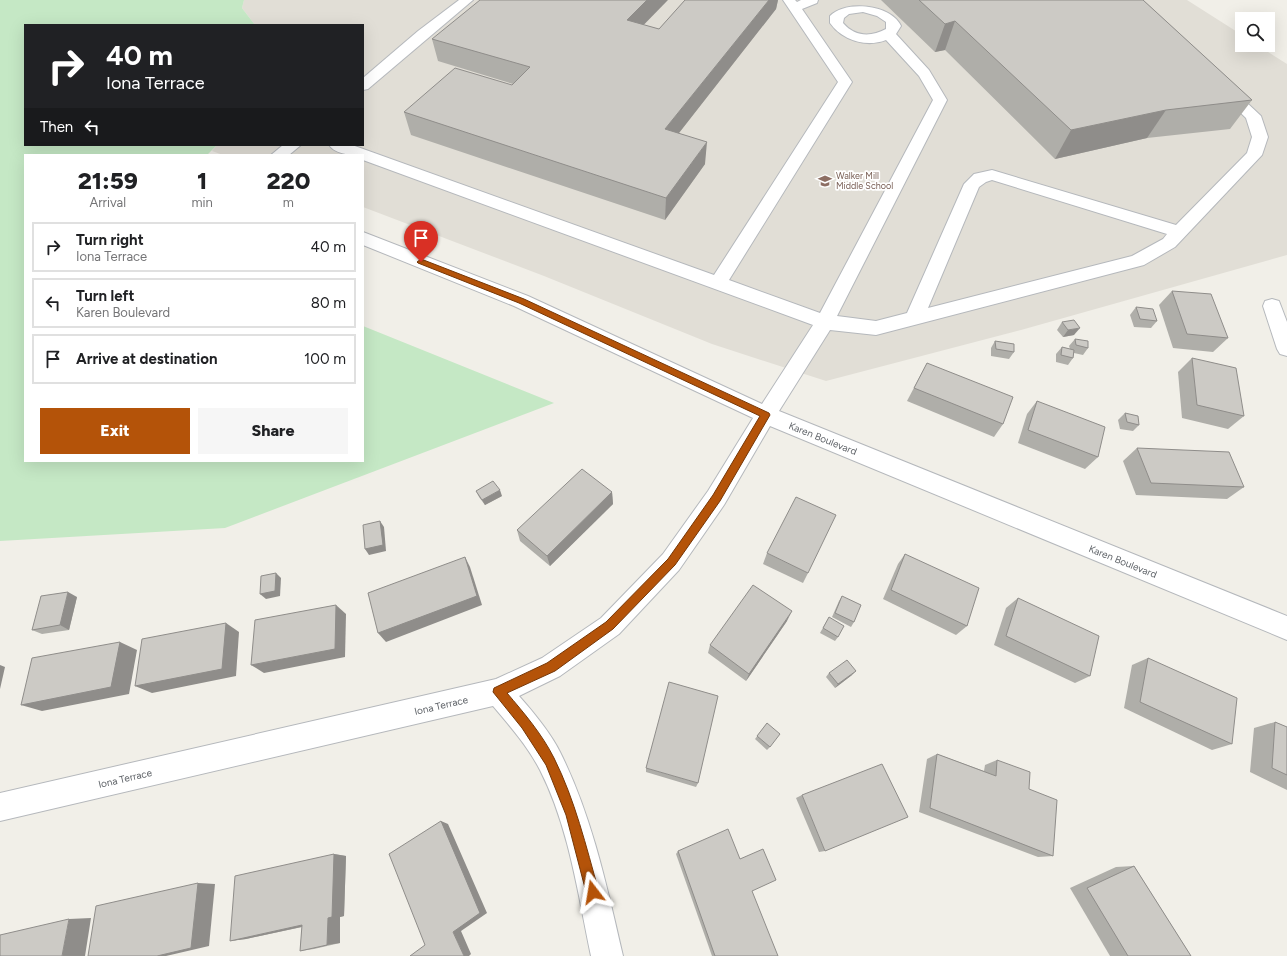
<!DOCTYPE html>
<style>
body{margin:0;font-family:Figtree,sans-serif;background:#f6f6f6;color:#202124;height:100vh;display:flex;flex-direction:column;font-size:15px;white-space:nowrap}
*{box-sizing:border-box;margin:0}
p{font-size:13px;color:#757577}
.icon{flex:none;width:22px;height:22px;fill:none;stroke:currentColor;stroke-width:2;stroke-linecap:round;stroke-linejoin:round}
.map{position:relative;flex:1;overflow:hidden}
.drawer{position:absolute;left:24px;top:154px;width:340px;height:308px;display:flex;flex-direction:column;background:#fff;border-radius:0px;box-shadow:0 4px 16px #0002}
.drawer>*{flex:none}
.guide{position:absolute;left:24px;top:24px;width:340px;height:122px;border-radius:0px;box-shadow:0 4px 16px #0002;background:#202124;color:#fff;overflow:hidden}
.buttons{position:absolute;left:1235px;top:12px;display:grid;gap:8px}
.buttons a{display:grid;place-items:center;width:40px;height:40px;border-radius:0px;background:#fff;box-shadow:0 4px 16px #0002;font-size:20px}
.pin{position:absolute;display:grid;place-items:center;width:34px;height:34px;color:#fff;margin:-41px -17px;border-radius:50% 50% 50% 0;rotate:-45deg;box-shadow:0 0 4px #0007}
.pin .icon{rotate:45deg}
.me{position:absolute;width:44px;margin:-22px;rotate:346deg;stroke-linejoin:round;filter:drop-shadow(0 0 3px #0008)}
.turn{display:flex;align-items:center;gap:14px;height:84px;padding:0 16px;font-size:18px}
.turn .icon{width:52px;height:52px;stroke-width:2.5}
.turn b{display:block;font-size:28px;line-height:34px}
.then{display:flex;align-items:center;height:38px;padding:0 16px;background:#0003;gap:8px;font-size:15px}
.eta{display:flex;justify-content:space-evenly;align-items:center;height:68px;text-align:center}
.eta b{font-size:24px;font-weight:800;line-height:28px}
.button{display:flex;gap:8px;margin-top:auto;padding:8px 16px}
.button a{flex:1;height:46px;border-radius:0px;background:#b45309;color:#fff;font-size:16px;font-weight:800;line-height:46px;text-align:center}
.button a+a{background:#f6f6f6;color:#202124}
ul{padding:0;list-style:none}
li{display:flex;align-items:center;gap:12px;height:50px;margin:0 8px 6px;padding:0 8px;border:2px solid #e0e0e0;border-radius:0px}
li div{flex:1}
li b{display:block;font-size:15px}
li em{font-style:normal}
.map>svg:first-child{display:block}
</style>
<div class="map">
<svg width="1287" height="956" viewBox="0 0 1287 956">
<rect width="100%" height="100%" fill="#f1efe8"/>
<path fill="#e1ded6" d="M244 0H1187L1242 35V45H1257L1287 64V255L1021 330 826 381 712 344 544 276 363 207V155H223L212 151 217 145H363V25H255L242 8Z"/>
<path fill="#c5e8c5" d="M0 0H244L242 8 255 25H25V145H217L207 155H25V461H363V326L554 403 225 528 0 541Z"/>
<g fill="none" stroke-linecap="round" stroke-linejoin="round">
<g stroke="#b5b8bc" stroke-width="2">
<g id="minor">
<path d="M459 0H473L368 89 363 90V78L418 31Z"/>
<path d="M783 0H795L797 2 801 0H818L817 3 802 9 852 82 729 280 820 313 933 100 919 76 886 40C866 48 842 40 830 23V16C845 0 891 4 901 26L896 34 929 70 947 100 837 316 876 321 907 313 964 184 974 174 992 170 1176 225 1247 153 1252 137 1246 118 1219 92 1217 89 1219 86H1229L1261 116 1268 137 1262 155 1175 247 1144 265 876 335 830 330 779 411 1287 616V640L770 426 724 505 679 570 619 634 560 676 519 696C534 713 550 732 560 752 592 816 607 887 623 956H591C578 894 569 827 540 770 528 747 510 726 493 706L0 821V793L496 679 542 658 601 618 663 554 708 491 753 418 514 306 363 245V232L528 296 762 404 813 325 363 160V155C352 155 336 155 329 145H352L714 275 838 82ZM863 12 877 16 886 22V29C871 37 855 37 843 23L844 18 849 14ZM992 180 1167 234 1163 239 1132 256 928 308 979 187 986 182Z"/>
<path d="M283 145H301L289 155H271Z"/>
<path d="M1272 299 1279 301 1287 322V356L1280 354 1277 349 1263 306 1265 301Z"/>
</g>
</g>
<use href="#minor" fill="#fff" fill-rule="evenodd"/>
</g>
<g fill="#afaea9">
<path d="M685 0H778L776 9 679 133 705 164 665 220 411 135 404 112 512 85 513 84 438 61 432 39 644 25 659 29Z"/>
<path d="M881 0H1143L1252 100 1230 129 1147 138 1055 159 945 50 935 52Z"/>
<path d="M1172 291 1228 338 1213 352 1173 348 1159 305Z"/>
<path d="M1136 307 1157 321 1151 328 1134 327 1130 315Z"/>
<path d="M1062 322 1074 335 1063 337 1057 330Z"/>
<path d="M1075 339 1088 348 1083 355 1074 353 1073 358 1068 365 1056 362V354L1062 347 1070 349 1069 346Z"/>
<path d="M995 341 1014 352 1009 359 991 356V348Z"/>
<path d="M1192 358 1244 416 1228 429 1182 418 1178 372Z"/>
<path d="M927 363 1003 424 994 437 907 401Z"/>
<path d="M1037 401 1098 457 1085 469 1018 443 1027 414Z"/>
<path d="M1125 413 1139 425 1133 431 1120 429 1118 420Z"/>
<path d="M1137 448 1244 487 1227 499 1136 495 1123 461Z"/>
<path d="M476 491 502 496 485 505 479 497Z"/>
<path d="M612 492 613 504 550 566 520 541 517 530Z"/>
<path d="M767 553 808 573 803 583 763 564Z"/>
<path d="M905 554 967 626 956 635 883 599 898 564Z"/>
<path d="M842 596 854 622 851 627 832 617 839 601Z"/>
<path d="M77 597 69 630 42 634 32 630Z"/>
<path d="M1018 598 1090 676 1075 683 994 645 1006 608Z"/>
<path d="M829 617 838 637 835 641 820 633Z"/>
<path d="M787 621 746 681 708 653 710 645Z"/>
<path d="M1148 658 1232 744 1212 750 1124 708 1132 665Z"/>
<path d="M829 673 852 675 835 688 826 677Z"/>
<path d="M1275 722 1287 727V790L1250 772 1254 728Z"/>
<path d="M767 723 770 747 767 750 755 739Z"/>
<path d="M937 754 984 771 985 765 997 760 1029 789 1053 856 1038 857 919 812 927 759Z"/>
<path d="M646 768 698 783 696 787 646 772Z"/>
<path d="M802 795 825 851 819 852 796 798Z"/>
<path d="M678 851 778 956H712L676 854Z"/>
<path d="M334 854 346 856 344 916 340 917V943L314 949 300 951 302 927 246 939 230 941Z"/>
<path d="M1134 866 1191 956H1110L1070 888 1116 867Z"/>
</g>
<g fill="#8f8d8a">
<path d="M647 0H668L627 42V20Z"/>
<path d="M769 0H778L776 9 664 152 665 129Z"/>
<path d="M955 21 945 50 935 52 945 24Z"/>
<path d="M1166 110 1147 138 1055 159 1071 130Z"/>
<path d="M707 142 705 164 665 220 666 198Z"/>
<path d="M1080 328 1074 335 1063 337 1068 330Z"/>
<path d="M500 490 502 496 485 505 482 500Z"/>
<path d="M612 492 613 504 550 566 547 556Z"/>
<path d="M380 521 384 527 386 551 369 555 365 549Z"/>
<path d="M465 557 470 567 482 605 386 642 378 633Z"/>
<path d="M276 573 281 578 280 596 266 599 260 594Z"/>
<path d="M68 592 77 597 69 630 60 625Z"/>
<path d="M336 605 346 614 345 657 264 673 251 665Z"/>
<path d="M792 611 787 621 746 681 749 674Z"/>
<path d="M226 623 239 632 236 676 152 693 135 686Z"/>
<path d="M120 642 137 650 129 694 42 711 21 705Z"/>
<path d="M0 665 5 667 0 689Z"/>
<path d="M856 671 852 675 835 688 838 684Z"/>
<path d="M441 821 448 824 487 913 461 931 471 954 469 956H464L453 932Z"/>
<path d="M334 854 346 856 344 916 340 917V943L327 945 328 918Z"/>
<path d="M198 883 215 884 209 946 166 956H157Z"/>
<path d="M91 918 85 956H62L69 919Z"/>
<path d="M315 924 246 939 230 941 302 925Z"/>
</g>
<g fill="#cccac5" stroke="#8f8d8a">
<path d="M480 0H647L627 20 659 29 685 0H769L665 129 707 142 666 198 404 112 455 68 512 85 530 67 432 39Z"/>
<path d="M919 0H1143L1252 100 1166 110 1071 130 955 21 945 24Z"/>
<path d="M1172 291 1211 294 1228 338 1187 334Z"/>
<path d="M1136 307 1153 309 1157 321 1140 319Z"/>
<path d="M1074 320 1080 328 1068 330 1062 322Z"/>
<path d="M1075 339 1088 341V348L1076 345Z"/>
<path d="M995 341 1014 344V352L996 349Z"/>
<path d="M1062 347 1074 350 1073 358 1061 355Z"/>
<path d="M1192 358 1236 368 1244 416 1197 405Z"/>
<path d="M927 363 1013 397 1003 424 914 388Z"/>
<path d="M1037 401 1105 427 1098 457 1028 430Z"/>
<path d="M1125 413 1138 416 1139 425 1127 422Z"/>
<path d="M1137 448 1229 452 1244 487 1151 483Z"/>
<path d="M582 469 612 492 547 556 517 530Z"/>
<path d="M493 481 500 490 482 500 476 491Z"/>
<path d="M796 497 836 515 808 573 767 553Z"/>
<path d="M380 521 383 545 365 549 363 525Z"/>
<path d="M905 554 979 588 967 626 891 590Z"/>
<path d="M465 557 477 596 378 633 368 593Z"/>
<path d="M276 573 275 591 260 594 261 576Z"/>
<path d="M753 585 792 611 749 674 710 645Z"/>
<path d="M68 592 60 625 32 630 41 596Z"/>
<path d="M842 596 861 605 854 622 835 613Z"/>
<path d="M1018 598 1099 636 1090 676 1006 636Z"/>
<path d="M336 605 335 649 251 665 255 620Z"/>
<path d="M829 617 844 626 838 637 823 628Z"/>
<path d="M226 623 222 669 135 686 142 639Z"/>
<path d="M120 642 111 687 21 705 32 658Z"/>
<path d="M1148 658 1237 698 1232 744 1140 702Z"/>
<path d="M847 660 856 671 838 684 829 673Z"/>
<path d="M669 682 718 696 698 783 646 768Z"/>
<path d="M1275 722 1287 727V775L1272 768Z"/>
<path d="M767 723 780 734 770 747 757 736Z"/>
<path d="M937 754 996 776 997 760 1030 772 1029 789 1057 800 1053 856 930 808Z"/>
<path d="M882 764 908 817 825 851 802 795Z"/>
<path d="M441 821 480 913 453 932 464 956H410L425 945 389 854Z"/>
<path d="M728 829 740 859 763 849 776 880 752 891 778 956H715L678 851Z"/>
<path d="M334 854 332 917 328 918 327 945 300 951 302 925 230 941 235 876Z"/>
<path d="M1134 866 1191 956H1128L1087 888Z"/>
<path d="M198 883 191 948 157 956H88L96 906Z"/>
<path d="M69 919 62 956H0V935Z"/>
</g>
<path fill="#b45309" stroke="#753606" d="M421 259 524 299 769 413 770 415 720 501 675 565 613 629 555 671 507 693C524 713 542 734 554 758 575 800 586 846 599 892L597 896 593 898 588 896 586 892 566 815 546 765 522 728 493 692 494 688 547 663 606 622 668 559 713 495 760 416 519 303 418 263 417 262Z"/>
<defs>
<g id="school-bare" transform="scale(1.08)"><path d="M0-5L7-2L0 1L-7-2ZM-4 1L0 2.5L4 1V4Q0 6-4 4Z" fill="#8d6e63" stroke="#fff" stroke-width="2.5" paint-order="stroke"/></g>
</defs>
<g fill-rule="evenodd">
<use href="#school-bare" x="825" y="181"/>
</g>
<g text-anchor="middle" stroke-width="3.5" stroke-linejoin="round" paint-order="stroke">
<g font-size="9" fill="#785e54" stroke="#fff" text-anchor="start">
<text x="836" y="179">Walker Mill<tspan x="836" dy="10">Middle School</tspan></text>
</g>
<g font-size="10" fill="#5f6368" stroke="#fff">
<text transform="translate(823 438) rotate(22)" y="4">Karen Boulevard</text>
<text transform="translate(1123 561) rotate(22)" y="4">Karen Boulevard</text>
<text transform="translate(441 705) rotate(-13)" y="4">Iona Terrace</text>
<text transform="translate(125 778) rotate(-13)" y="4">Iona Terrace</text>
</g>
</g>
</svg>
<div class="buttons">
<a><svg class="icon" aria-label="search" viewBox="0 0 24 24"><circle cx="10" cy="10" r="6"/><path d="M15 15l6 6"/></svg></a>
</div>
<div class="pin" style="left:421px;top:262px;background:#d93025"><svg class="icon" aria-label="arrive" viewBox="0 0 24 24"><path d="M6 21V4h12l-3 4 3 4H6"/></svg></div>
<svg class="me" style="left:593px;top:892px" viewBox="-20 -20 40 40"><path d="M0-17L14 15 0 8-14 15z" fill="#b45309" stroke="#fff" stroke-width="4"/></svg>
<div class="guide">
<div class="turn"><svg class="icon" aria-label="right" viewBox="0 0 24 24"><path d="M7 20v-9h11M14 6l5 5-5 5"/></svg><div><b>40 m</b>Iona Terrace</div></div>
<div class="then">Then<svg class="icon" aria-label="left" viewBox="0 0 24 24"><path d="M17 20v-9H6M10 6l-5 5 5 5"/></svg></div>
</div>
<section class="drawer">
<div class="eta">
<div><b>21:59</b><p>Arrival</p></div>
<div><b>1</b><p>min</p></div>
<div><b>220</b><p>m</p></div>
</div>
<ul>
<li><svg class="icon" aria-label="right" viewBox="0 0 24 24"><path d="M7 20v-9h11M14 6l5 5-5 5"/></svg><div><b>Turn right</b><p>Iona Terrace</p></div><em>40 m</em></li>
<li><svg class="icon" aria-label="left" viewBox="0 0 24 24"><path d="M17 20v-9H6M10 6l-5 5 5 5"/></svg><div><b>Turn left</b><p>Karen Boulevard</p></div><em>80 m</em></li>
<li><svg class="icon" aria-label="arrive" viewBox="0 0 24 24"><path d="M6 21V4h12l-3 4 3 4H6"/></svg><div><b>Arrive at destination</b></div><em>100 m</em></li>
</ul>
<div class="button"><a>Exit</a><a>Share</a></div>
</section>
</div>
